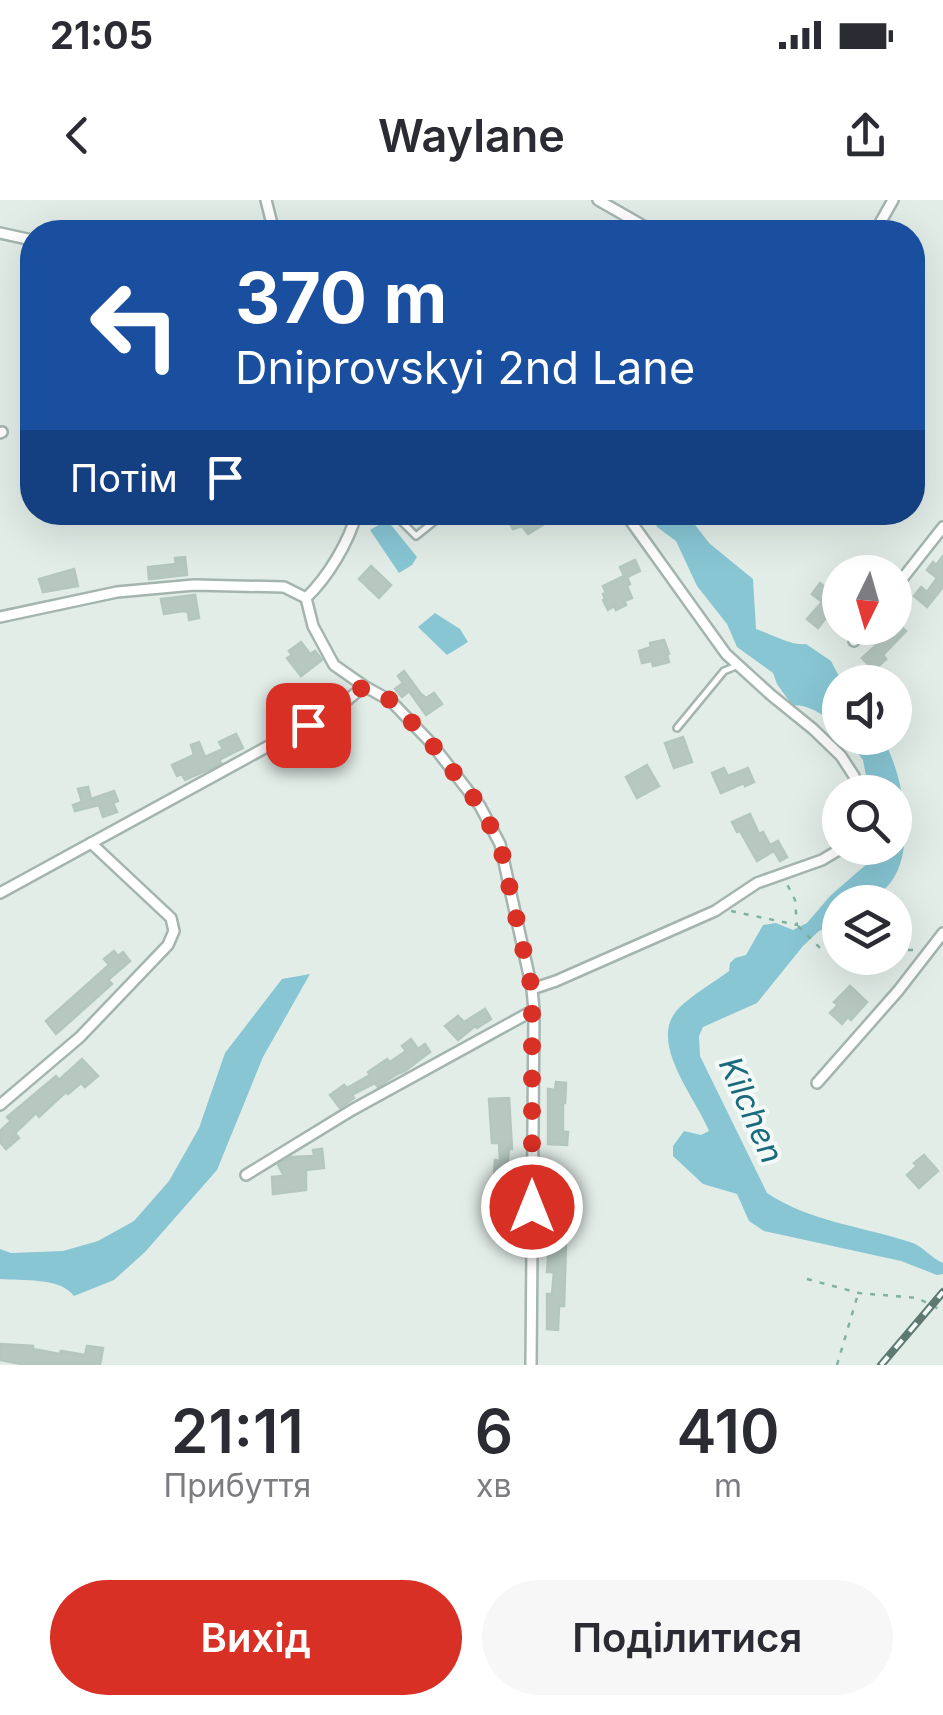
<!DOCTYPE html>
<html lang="uk">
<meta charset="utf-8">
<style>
body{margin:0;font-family:Inter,sans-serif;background:#f7f7f7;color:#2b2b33;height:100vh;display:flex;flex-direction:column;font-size:38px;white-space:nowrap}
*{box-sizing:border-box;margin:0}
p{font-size:32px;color:#7c7c81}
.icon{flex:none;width:55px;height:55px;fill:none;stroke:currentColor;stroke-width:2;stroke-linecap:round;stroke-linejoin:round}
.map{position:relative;height:1165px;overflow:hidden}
.side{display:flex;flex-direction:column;background:#fff;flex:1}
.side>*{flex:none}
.hud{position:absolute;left:20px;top:20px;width:905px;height:305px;border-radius:40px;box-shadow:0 10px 40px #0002;background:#1a4fa0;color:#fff;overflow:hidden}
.needle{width:65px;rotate:185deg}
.fabs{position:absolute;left:822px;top:355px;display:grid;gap:20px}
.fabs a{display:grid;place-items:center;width:90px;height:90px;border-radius:50%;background:#fff;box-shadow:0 10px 40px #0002;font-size:50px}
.pin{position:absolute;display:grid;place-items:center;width:85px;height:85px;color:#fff;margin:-42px;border-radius:20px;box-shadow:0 5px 15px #0006}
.me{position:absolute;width:110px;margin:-55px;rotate:0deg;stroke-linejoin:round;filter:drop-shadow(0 0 8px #0008)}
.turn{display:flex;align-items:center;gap:35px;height:210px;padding:0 50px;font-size:45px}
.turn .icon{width:130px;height:130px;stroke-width:2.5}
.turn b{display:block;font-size:70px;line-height:85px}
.then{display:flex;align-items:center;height:95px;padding:0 50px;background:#0003;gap:20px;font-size:38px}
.eta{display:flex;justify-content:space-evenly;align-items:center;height:170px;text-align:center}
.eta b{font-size:60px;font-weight:600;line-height:70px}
.action{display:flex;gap:20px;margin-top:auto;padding:20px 50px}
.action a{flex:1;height:115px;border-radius:60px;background:#d93025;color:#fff;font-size:40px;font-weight:600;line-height:115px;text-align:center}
.action a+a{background:#f7f7f7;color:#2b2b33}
.status{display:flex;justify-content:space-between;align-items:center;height:70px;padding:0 50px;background:#fff;direction:ltr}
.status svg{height:28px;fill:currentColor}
header{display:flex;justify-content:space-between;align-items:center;height:130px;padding:0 50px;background:#fff;font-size:45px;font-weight:600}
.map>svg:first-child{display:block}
</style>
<div class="status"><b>21:05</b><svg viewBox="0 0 49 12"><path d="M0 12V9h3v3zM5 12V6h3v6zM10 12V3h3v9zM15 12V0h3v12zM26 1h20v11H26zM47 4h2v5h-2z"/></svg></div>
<header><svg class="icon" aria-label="back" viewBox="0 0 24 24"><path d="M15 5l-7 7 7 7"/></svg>Waylane<svg class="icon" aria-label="share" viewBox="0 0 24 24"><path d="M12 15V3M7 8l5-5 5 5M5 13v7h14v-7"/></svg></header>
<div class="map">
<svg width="943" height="1165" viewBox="0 0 943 1165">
<rect width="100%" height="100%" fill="#e2ede8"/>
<g fill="#88c6d4">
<path d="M653 313H686L709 343 753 379 756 429C771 434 792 446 806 444L831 461 842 482H840V529C825 516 812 505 792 505L777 484 773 473 737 447 727 424 697 386 676 341 657 327Z"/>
<path d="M387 320 417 357 412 365 399 373 370 330Z"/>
<path d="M435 413 460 429 468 442 447 455 418 427Z"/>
<path d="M847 538H882C903 571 917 648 891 682 885 690 875 696 867 702H840V721L819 731 803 746 757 803 703 827 699 836 700 856 767 993C811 1022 861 1026 910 1042 923 1046 931 1058 943 1063V1074L937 1075 901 1061 764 1031 749 1021 737 994 703 984 673 956V946L684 931 701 935 709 931C696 898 647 842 678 809 693 794 713 783 729 771L730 763 735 758 746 755 763 725 776 723 793 730 807 723 831 695 868 663 873 648H895V592H869L863 560Z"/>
<path d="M310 774 263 857 217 970 145 1052 114 1080 74 1096C60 1077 22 1081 0 1079V1049L11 1053 63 1051 98 1041 134 1021 169 981 199 928 225 853 282 779Z"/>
</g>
<g fill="#b7c8c1" stroke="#b4c7bf" stroke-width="2.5">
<path d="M513 312H537L544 324 528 334 522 326 513 329 506 317Z"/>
<path d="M943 356V387L927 407 914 396 921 387 927 392 937 378 927 370 933 362 936 365Z"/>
<path d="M185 357 187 375 149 379 148 367 176 364 175 358Z"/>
<path d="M635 360 640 371 627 377 630 384 627 386 632 398 624 401 626 405 616 410 614 406 608 410 603 400 605 399 603 394 606 393 603 386 624 376 620 367Z"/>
<path d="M371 366 391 385 379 398 359 379Z"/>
<path d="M74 369 78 386 43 392 39 379Z"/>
<path d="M820 383 827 389 831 384 839 391 831 400 840 407V428L826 418 818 428 807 419 822 402 812 394Z"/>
<path d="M195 395 199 418 189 420 188 412 183 411 164 414 161 399Z"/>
<path d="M898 424 906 431 883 455 886 459 874 470 862 458 885 437 881 433 886 428H895Z"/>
<path d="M664 440 669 454 667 455 669 462 653 466 652 461 642 463 639 451 651 447 650 443Z"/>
<path d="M301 442 310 454 315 451 322 460 301 476 287 458 292 455 289 451Z"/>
<path d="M404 471 421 494 426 498 434 493 442 504 426 515 409 491 402 497 395 489 403 483 398 476Z"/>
<path d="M236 534 243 548 219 560 221 563 210 569 185 580 182 574 177 576 172 565 194 555 191 545 199 542 205 557 223 549 219 542Z"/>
<path d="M683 537 692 562 674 568 665 543Z"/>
<path d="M647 565 659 586 637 598 626 577Z"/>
<path d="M724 568 728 576 748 568 754 582 745 586 744 583 721 593 712 573Z"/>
<path d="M88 587 91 599 114 591 118 601 113 603 117 612 103 617 99 605 75 611 73 605 82 602 78 589Z"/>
<path d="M750 614 759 634 763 632 770 645 778 641 787 657 780 661 774 651 757 661 740 631 737 632 732 622Z"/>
<path d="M114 751 118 756 123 752 130 761 108 780 112 784 56 834 46 821 109 765 104 759Z"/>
<path d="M850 786 867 802 851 820 848 817 842 824 830 813 838 805 834 802Z"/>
<path d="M485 809 491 819 477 828 475 826 458 840 445 826 458 816 464 822Z"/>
<path d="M411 839 418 849 425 844 430 852 405 871 397 874 378 887 375 883 352 895 354 898 340 908 330 895 344 885 347 888 370 875 368 872 387 859 390 862 406 851 402 846Z"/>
<path d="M82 859 98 876 85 887 81 883 68 894 66 892 39 917 36 913 15 933 19 938 6 949 0 942V931L11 921 7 917 56 876 59 880Z"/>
<path d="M556 882 566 883 565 903H563V932H568L567 945 548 944V889L555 890Z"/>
<path d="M509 898 512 949H509L507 968 511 969 510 977H506L505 995 512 996 511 1008 494 1006 497 976H494L495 960 500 961 499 943H492L489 899Z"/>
<path d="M322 949 324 968 306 970V990L273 994 272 977 284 976 278 965 291 957 314 956 313 950Z"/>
<path d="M924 955 938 971 919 988 907 975 917 966 914 963Z"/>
<path d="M549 1044H566L564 1106H559L558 1130 547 1129V1094H552L554 1072H547Z"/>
<path d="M0 1144 33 1146V1149L60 1154 61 1151 85 1155 87 1146 103 1148 100 1165H26L0 1160Z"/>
</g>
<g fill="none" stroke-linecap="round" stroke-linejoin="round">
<g stroke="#a4b5af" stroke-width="10">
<g id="lane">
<path d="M392 312 416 336 446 312"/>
<path d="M677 528 724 471 736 466"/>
</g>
</g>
<g stroke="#a4b5af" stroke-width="14">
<g id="street">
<path d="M266 0 274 32"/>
<path d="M598 0 654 32"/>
<path d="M875 32 893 0"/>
<path d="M0 33 32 40"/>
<path d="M0 233 2 232"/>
<path d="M627 316 726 454 771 495 813 529 841 556 854 576 858 592"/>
<path d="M895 388 943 327"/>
<path d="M306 398 313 426 334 465 364 486 391 501 431 543 480 606 500 644 532 789 534 810 531 1165"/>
<path d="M306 398C328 377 349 342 357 312"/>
<path d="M0 417 117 392 194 385 284 387 306 398"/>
<path d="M854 441 864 428"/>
<path d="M0 693 338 508 364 486"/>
<path d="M532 789 556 781 715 711 757 683 822 660 842 648"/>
<path d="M817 883 898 791 943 733"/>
<path d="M0 905 80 837 168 745 174 731 171 718 91 643"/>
<path d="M246 975 352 910 534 810"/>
</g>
</g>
<g stroke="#81b1a3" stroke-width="2.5" stroke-dasharray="5 8" stroke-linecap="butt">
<path d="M731 711 797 725 795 700 786 682"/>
<path d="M798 726 820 748 840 751"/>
<path d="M895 750H919"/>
<path d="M807 1079 859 1093 917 1098 943 1111"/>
<path d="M837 1165 858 1094"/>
</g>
<use href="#lane" stroke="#fff" stroke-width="5"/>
<use href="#street" stroke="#fff" stroke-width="9"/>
<g stroke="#5c7a72" stroke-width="8">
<path id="rail" d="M881 1165 943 1092"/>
</g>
<use href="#rail" stroke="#f2f9f6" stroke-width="4" stroke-dasharray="11" stroke-linecap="butt"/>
</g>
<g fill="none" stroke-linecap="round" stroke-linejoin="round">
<path stroke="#d93025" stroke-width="18" stroke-dasharray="0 32.4" d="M308 525 338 508 364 486 392 501 431 543 480 606 500 644 532 789V1007"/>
</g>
<g text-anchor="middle" stroke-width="8" stroke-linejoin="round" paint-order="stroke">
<g font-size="32" font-style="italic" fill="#196a7d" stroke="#f2f9f6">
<text transform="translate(751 910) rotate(66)" y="11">Kilchen</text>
</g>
</g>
</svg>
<div class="fabs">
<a><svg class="needle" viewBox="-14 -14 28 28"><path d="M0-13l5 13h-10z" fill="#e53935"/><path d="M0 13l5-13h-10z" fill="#7c7c81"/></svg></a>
<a><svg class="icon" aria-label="sound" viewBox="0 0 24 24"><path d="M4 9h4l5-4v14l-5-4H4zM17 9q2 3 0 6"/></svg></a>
<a><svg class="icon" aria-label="search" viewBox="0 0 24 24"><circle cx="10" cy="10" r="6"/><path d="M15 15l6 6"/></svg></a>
<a><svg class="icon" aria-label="layers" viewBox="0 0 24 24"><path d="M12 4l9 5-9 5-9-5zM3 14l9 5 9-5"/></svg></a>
</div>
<div class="pin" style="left:308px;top:525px;background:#d93025"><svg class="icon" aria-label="arrive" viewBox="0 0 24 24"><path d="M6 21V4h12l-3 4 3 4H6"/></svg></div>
<svg class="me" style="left:532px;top:1007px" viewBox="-20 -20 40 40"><circle r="17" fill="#d93025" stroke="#fff" stroke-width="3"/><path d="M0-11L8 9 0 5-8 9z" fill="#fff"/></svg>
<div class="hud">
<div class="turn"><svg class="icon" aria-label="left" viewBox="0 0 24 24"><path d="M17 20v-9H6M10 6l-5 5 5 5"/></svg><div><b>370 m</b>Dniprovskyi 2nd Lane</div></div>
<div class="then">Потім<svg class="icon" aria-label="arrive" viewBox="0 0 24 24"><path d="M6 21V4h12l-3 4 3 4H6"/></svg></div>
</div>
</div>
<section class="side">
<div class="eta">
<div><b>21:11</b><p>Прибуття</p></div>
<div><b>6</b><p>хв</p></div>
<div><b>410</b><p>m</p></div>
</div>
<div class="action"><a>Вихід</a><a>Поділитися</a></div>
</section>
